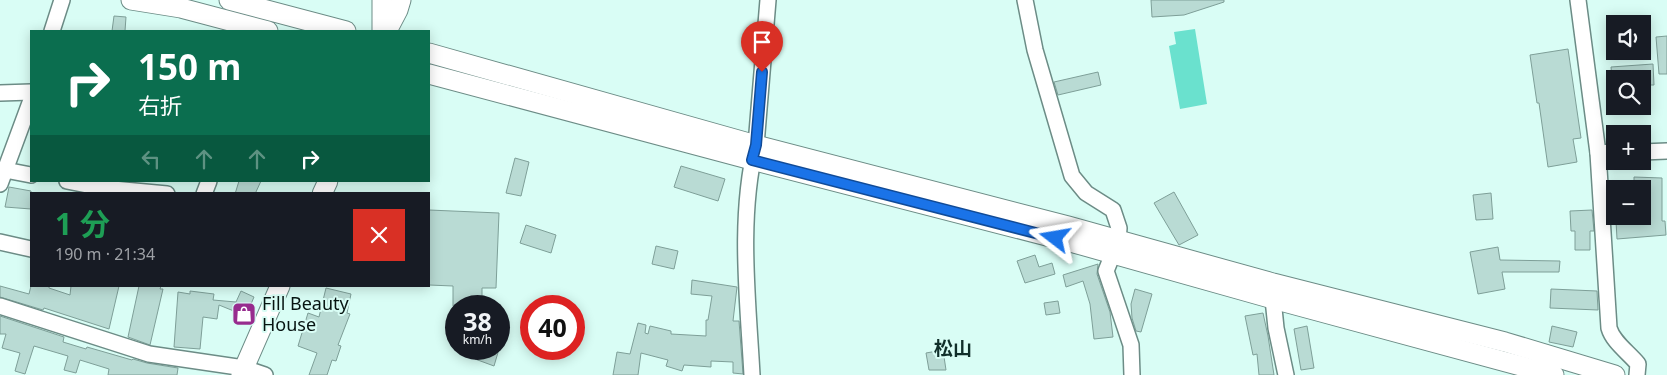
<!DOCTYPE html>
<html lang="ja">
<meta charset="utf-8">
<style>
body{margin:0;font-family:"Noto Sans","Noto Sans JP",sans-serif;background:#242831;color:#f1f3f6;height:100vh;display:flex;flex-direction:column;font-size:19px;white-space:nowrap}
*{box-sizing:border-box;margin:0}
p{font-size:16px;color:#9ea1a6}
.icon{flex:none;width:28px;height:28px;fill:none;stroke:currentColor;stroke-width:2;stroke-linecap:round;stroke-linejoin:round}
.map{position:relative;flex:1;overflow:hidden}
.drawer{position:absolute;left:30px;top:192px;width:400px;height:95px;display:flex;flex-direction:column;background:#171b24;border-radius:0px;box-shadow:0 2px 12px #0003}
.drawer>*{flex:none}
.banner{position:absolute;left:30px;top:30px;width:400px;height:152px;border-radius:0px;box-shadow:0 2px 12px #0003;background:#0b6e4f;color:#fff;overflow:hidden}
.buttons{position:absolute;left:1606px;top:15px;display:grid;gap:10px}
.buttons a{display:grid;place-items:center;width:45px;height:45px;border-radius:0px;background:#171b24;box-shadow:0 2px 12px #0003;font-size:25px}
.speed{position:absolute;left:445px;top:295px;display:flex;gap:10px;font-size:25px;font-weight:700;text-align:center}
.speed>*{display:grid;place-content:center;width:65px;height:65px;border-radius:50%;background:#171b24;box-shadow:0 2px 12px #0003;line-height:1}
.speed small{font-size:12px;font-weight:400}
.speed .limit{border:8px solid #d22;background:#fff;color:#111}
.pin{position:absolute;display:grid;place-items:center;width:42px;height:42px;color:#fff;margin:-51px -21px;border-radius:50% 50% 50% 0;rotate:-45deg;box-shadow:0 0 5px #0007}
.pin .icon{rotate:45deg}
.me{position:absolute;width:55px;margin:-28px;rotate:284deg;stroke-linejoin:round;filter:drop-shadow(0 0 4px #0008)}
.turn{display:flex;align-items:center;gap:18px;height:105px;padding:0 25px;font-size:22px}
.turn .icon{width:65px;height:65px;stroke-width:2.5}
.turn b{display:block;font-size:35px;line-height:42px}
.lanes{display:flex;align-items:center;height:48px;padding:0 25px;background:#0003;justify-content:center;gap:25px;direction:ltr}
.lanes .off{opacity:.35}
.round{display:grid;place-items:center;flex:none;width:52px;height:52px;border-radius:0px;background:#242831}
.overview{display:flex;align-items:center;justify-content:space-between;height:85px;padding:0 25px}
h1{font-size:30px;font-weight:700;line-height:38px;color:#1e9e55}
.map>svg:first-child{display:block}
</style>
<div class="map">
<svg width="1667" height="375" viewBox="0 0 1667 375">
<rect width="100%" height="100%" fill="#d9fdf5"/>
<path fill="#6ae1ce" d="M1195 29 1207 104 1180 109 1169 46 1176 44 1174 32Z"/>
<g fill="#b9dbd4" stroke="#7e9f98">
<path d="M1151 0H1224V2L1184 15 1152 17Z"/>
<path d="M114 16 126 17 125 31H112Z"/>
<path d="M1667 36V74H1659L1656 37Z"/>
<path d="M1568 49 1581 138 1573 139 1577 162 1548 167 1539 103H1537L1530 55Z"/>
<path d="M1653 64 1654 85H1642V79H1612L1611 67Z"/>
<path d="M1098 72 1101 85 1058 95 1054 82Z"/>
<path d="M515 158 529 162 521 196 506 193Z"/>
<path d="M681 166 725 179 718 201 674 187Z"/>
<path d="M1634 177 1662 178V221H1665L1666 235 1617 239 1616 221 1643 220 1642 189H1634Z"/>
<path d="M239 181H261L255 194H235Z"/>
<path d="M9 187 31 191V209L5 207Z"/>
<path d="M1174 192 1198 235 1179 245 1154 203Z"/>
<path d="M1491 193 1493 219 1476 220 1473 195Z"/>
<path d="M429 210 499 213 496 288H482V306H453V286L429 285Z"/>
<path d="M1592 210 1594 231H1590V250H1575V231H1571L1570 211Z"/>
<path d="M526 225 556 235 551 253 520 243Z"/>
<path d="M656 246 678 251 674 269 652 264Z"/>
<path d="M1498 247 1500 260 1560 261 1559 272H1502L1505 289 1478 294 1470 252Z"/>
<path d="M1035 255 1039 267 1052 263 1055 274 1025 283 1017 261Z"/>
<path d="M1098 264 1097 274 1110 312 1113 337 1094 339 1090 304 1083 281 1066 287 1063 275Z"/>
<path d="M692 280 737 287 733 321H739L743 374 733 373V362L711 361V367L684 365 682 371 666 366 668 360 641 353 638 375H613L617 352 630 354 638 323 646 325 645 333 648 334 650 326 671 331V334L706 336V320H708L712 296 691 294Z"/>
<path d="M0 286 29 294 31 286H49V288L70 295 71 286H119L109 329 44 308 43 310 0 297Z"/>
<path d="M139 286H161L160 289H163L150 345 128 337Z"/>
<path d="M326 288 351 294 347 313 350 314 338 345 341 346 336 361 332 360 327 375H309L317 353 298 346 308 313 319 317Z"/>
<path d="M1135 289 1152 294 1141 332 1136 331 1132 318 1131 304Z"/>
<path d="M1551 289 1597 291 1598 310 1550 308Z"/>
<path d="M190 291 214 294 213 300 236 302 241 291 254 297 246 316 219 305 217 319 203 317 200 349 174 347 178 292 190 294Z"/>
<path d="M1058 301 1060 313 1046 315 1044 303Z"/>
<path d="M1263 313 1268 336 1274 375H1259L1257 354 1253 355 1245 316Z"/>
<path d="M0 316 64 337 63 342 86 349 87 347 132 360 133 359 147 363 178 368 177 375H108L109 369 80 360 76 373 64 370 68 356 34 346 25 374 15 371 20 353 2 348 6 334H0Z"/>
<path d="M1307 326 1314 368 1301 370 1294 329Z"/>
<path d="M1552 326 1577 332 1573 347 1549 342Z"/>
<path d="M478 349H499L494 366 475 359Z"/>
<path d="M943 350 946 370H929L926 353Z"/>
</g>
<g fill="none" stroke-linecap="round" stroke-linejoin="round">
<g stroke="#6c8c86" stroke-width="18">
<g id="minor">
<path d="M1025 0 1035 50 1072 176 1086 193 1113 210 1119 228 1118 241 1106 271 1131 345 1132 375"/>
<path d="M1578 0 1598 153 1609 328C1613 342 1628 352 1638 364L1637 375"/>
<path d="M52 31 62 0"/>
<path d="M0 93 31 92"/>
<path d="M1642 152 1667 151"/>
<path d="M1598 153 1615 152"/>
<path d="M5 170 31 175"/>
<path d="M67 181 102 188 167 194"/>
<path d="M0 184 31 100"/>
<path d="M204 194 209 181"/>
<path d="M0 242 31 249"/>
<path d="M1273 299 1276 328 1286 375"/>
<path d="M0 306 149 354 244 368 265 375"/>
<path d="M752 375C748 300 738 219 756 145L768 0"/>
</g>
</g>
<g stroke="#6c8c86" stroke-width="21">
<g id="tertiary">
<path d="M131 0 181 8 268 31"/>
<path d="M229 0 346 31"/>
<path d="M382 31V0"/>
<path d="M387 31 398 10 401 0"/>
<path d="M429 53 756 145 1068 226 1273 283 1505 342 1615 375"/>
<path d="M429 74 752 160 1074 243 1273 299 1554 375"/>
<path d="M322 194 328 181"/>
<path d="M241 375 280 286"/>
</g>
</g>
<use href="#minor" stroke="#fff" stroke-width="15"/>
<use href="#tertiary" stroke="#fff" stroke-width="19"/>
</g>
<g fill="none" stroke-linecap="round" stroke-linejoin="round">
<g stroke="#114b97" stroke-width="12">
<path id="route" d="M762 72 756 145 752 160 1055 238"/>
</g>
<use href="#route" stroke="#1a73e8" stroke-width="9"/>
</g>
<defs>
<g id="shop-square" transform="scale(1.25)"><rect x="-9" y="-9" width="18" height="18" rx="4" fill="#972c8e" stroke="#d9fdf5"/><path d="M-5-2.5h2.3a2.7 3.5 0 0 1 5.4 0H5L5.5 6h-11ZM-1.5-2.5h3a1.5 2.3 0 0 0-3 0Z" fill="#fff"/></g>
</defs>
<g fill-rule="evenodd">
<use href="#shop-square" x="244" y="314"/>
</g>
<g text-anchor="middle" stroke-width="4" stroke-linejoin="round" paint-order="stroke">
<g font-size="18" fill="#071411" stroke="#d9fdf5" text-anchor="start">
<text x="262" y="310">Fill Beauty<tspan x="262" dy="21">House</tspan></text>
</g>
<g font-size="19" font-weight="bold" fill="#102f2a" stroke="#d9fdf5">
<text x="953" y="355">松山</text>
</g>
</g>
</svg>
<div class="buttons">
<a><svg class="icon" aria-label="sound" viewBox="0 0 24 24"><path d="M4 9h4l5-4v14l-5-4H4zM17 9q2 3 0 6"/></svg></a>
<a><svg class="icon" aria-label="search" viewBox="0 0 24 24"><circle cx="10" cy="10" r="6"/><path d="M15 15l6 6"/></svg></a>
<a>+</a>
<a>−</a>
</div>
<div class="speed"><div>38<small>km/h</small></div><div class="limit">40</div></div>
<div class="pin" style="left:762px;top:72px;background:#d93025"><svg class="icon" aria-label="arrive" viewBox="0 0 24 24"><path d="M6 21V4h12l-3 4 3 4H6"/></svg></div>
<svg class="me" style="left:1055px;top:238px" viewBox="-20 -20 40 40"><path d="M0-17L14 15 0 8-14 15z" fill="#1a73e8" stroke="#fff" stroke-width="4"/></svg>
<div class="banner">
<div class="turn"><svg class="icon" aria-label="right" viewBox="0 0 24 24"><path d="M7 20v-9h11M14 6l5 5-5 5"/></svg><div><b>150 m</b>右折</div></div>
<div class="lanes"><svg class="icon off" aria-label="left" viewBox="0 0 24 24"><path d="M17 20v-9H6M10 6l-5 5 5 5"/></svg><svg class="icon off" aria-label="ahead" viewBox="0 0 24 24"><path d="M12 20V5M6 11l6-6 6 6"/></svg><svg class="icon off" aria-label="ahead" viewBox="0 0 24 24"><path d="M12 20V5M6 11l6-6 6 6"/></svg><svg class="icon" aria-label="right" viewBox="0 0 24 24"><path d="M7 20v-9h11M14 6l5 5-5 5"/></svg></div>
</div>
<section class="drawer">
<div class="overview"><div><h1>1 分</h1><p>190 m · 21:34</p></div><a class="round" style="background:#d93025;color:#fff"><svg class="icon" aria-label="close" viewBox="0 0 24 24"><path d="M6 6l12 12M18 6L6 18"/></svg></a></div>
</section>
</div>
